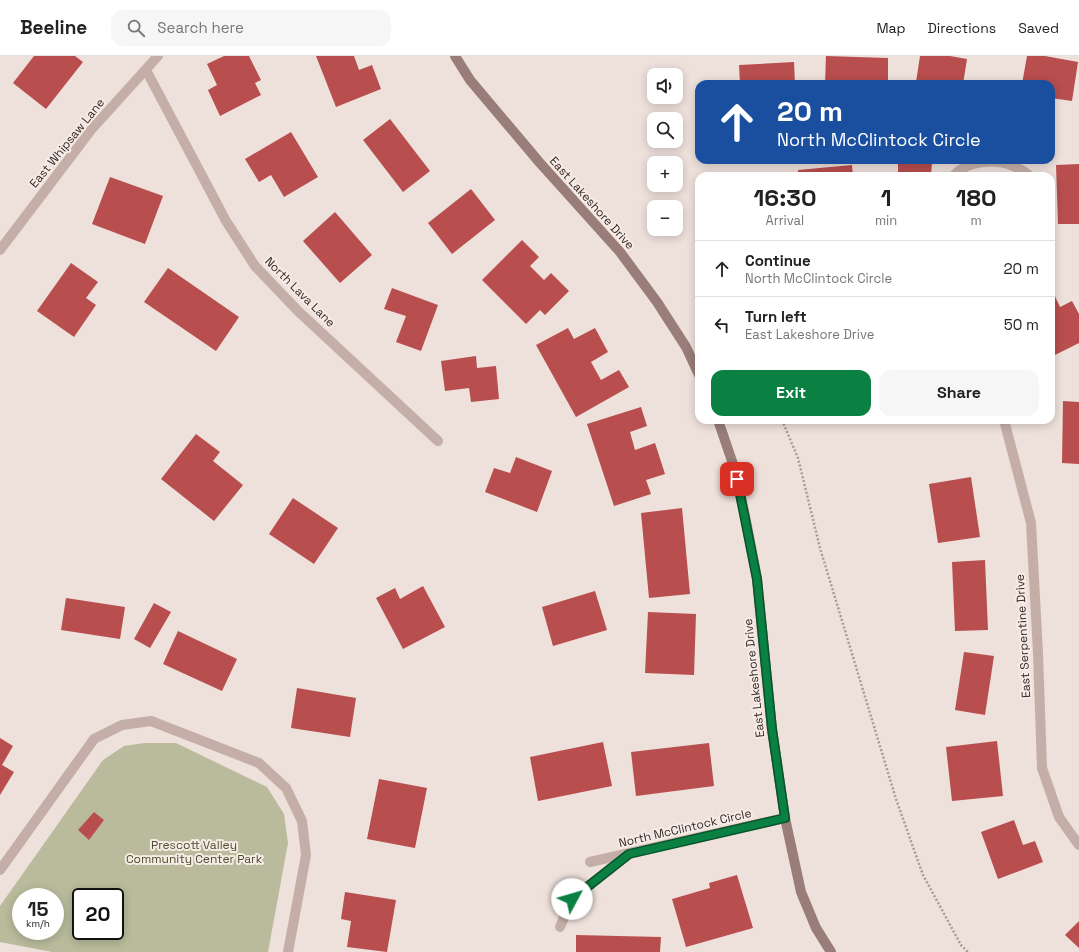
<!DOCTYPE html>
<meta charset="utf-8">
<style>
body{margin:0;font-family:"Space Grotesk",sans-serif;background:#f6f6f6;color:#222;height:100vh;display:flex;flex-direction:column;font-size:15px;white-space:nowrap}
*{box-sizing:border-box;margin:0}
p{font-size:13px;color:#767676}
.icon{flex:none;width:22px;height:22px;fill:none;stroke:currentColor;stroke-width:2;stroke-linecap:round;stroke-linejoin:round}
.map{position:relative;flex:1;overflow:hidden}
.details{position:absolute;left:695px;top:116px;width:360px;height:252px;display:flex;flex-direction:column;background:#fff;border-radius:12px;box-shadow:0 2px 10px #0003}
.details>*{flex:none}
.banner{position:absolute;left:695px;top:24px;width:360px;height:84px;border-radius:12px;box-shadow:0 2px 10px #0003;background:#1a4fa0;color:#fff;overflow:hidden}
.controls{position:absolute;left:647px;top:12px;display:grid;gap:8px}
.controls a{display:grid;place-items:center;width:36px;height:36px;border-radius:8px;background:#fff;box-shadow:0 2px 10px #0003;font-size:20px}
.speed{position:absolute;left:12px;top:832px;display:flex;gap:8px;font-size:20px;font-weight:700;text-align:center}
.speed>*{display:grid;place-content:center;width:52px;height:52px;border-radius:50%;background:#fff;box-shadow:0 2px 10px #0003;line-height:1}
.speed small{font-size:10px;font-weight:400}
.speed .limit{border:2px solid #111;border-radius:6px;background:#fff;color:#111}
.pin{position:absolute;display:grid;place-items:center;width:34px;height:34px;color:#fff;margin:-17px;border-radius:8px;box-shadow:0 2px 6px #0006}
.me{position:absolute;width:44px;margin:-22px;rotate:51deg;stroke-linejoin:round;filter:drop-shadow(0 0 3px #0008)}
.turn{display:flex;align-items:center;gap:14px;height:84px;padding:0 16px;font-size:18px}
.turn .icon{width:52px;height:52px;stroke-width:2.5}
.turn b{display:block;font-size:28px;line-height:34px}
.eta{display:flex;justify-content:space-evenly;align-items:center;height:68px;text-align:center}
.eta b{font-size:24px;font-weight:700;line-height:28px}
.cta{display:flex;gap:8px;margin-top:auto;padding:8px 16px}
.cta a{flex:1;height:46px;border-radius:12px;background:#0b8043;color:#fff;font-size:16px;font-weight:700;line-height:46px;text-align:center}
.cta a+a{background:#f6f6f6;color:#222}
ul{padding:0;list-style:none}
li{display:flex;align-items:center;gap:12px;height:56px;padding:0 16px;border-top:1px solid #e0e0e0}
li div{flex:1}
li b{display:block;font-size:15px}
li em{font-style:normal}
header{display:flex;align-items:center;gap:24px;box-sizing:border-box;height:56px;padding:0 20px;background:#fff;border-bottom:1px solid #e0e0e0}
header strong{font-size:19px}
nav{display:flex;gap:22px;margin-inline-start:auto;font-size:14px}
.search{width:280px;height:36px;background:#f6f6f6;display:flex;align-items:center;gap:10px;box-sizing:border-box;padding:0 14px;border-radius:12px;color:#767676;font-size:15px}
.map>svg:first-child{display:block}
</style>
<header>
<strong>Beeline</strong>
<div class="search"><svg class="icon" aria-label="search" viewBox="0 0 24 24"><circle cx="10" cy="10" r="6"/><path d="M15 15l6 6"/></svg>Search here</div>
<nav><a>Map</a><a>Directions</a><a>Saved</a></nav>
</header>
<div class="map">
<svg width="1079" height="896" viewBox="0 0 1079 896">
<rect width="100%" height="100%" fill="#eee0da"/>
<path fill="#b9bb9c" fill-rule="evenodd" d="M145 687H176L267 731 284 758 288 787 268 896H52L0 886V850L103 704 124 690ZM21 841H55V875H21ZM81 841H115V875H81Z"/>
<g fill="#b84e4e">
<path d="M34 0H75L83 6 46 53 13 27Z"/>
<path d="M224 0H249L261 24 255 27 261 39 220 60 208 34 217 29 207 8Z"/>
<path d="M316 0H354L359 14 372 9 381 33 336 51Z"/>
<path d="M826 0 888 2V28H825Z"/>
<path d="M920 0H950L967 3 963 28H928L916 26Z"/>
<path d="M1027 0H1045L1078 6 1072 45 1051 42V28H1022Z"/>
<path d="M794 6 795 28H740L739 9Z"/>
<path d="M390 63 430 115 403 136 363 84Z"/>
<path d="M291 76 318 121 284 141 271 119 259 126 245 103Z"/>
<path d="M898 106 932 107 931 120H898Z"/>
<path d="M1079 108V168H1058L1056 109Z"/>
<path d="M852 109 853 120H798V114Z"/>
<path d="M110 121 163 140 145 188 92 168Z"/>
<path d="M471 133 495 164 452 198 428 167Z"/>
<path d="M335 156 372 199 340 227 303 185Z"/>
<path d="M522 184 539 201 530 210 544 224 551 217 569 235 545 259 540 254 526 268 482 224Z"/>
<path d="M71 207 98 226 86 242 96 249 74 281 37 255Z"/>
<path d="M168 212 239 261 216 295 144 246Z"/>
<path d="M392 232 438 249 421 295 396 286 406 260 384 253Z"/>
<path d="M1053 236 1060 251 1072 245 1079 258V287L1051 301V237Z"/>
<path d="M568 272 574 283 595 272 608 296 591 306 601 324 619 314 629 331 576 361 536 289Z"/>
<path d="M476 300 477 312 496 310 499 343 471 346 469 332 445 335 441 305Z"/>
<path d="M1063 345 1079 346V408L1062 407Z"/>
<path d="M641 351 647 370 630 376 635 394 655 387 665 418 646 424 651 438 614 450 587 368Z"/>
<path d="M196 378 220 396 213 405 243 429 214 465 161 423Z"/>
<path d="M516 401 552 415 537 456 485 436 494 412 510 417Z"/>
<path d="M971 421 980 481 938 487 929 428Z"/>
<path d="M293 442 338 472 314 508 269 478Z"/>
<path d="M682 452 690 538 649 542 641 457Z"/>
<path d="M985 504 988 574 955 575 952 506Z"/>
<path d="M423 530 445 571 403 593 376 542 395 532 400 543Z"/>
<path d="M595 535 607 574 553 590 542 551Z"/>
<path d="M66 542 125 551 120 583 61 574Z"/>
<path d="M154 547 171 556 150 592 134 583Z"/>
<path d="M648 556 696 558 694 619 645 617Z"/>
<path d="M178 575 237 603 222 635 163 608Z"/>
<path d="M964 596 994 600 985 659 955 654Z"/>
<path d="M297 632 356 642 350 681 291 672Z"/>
<path d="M0 682 13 690 2 709 14 716 0 739Z"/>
<path d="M997 685 1003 740 952 745 946 691Z"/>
<path d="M603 686 612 730 538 745 530 701Z"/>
<path d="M709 687 714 730 636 740 631 696Z"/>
<path d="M379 723 427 732 415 792 367 783Z"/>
<path d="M94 756 104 764 89 784 78 774Z"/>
<path d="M1014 764 1023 789 1035 785 1043 806 998 823 981 776Z"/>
<path d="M737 819 753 872 686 891 672 843 710 832 709 827Z"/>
<path d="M345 836 396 844 387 896 347 891 351 865 341 863Z"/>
<path d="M1079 865V892L1065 879Z"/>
<path d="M576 879 661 881 660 896H576Z"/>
</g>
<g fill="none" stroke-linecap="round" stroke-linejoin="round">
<path stroke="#b09892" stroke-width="2.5" stroke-dasharray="2 2" stroke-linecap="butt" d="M782 364 798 402 820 492 896 743 923 819 961 889 968 896"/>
<g stroke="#c5aea8" stroke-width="10">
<path d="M953 120C966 105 995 102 1013 110 1019 112 1025 116 1030 120"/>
<path d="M560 871 572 843 629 798"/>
</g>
<g stroke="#c5aea8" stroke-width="10">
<path d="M146 14 226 165 255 210 298 255 438 385"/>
<path d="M0 194 91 74 158 0"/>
<path d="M1004 364 1031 467 1038 597 1042 712 1059 761 1079 789"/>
<path d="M590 806 785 762"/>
<path d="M0 814 94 683 122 669 151 665 259 707 286 732 302 765 306 799 288 896"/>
</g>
<g stroke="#987d79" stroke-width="10">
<path d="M455 0 470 24 540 107 620 196 657 246 686 291 699 319"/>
<path d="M718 364 734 411 745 460 757 523 772 673 785 762 801 836 816 872 831 896"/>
</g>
</g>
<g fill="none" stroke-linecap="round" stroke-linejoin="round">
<g stroke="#07532c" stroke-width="10">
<path id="route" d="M572 843 629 798 785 762 772 673 757 523 737 423"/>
</g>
<use href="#route" stroke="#0b8043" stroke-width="7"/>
</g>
<g text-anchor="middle" stroke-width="4" stroke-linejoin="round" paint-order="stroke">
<g font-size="12" fill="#322827" stroke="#f7ebe6">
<text transform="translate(67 87) rotate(-51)" y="4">East Whipsaw Lane</text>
<text transform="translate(592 147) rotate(48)" y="4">East Lakeshore Drive</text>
<text transform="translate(300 236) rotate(45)" y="4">North Lava Lane</text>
<text transform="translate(1023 580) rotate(-93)" y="4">East Serpentine Drive</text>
<text transform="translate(754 622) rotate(-96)" y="4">East Lakeshore Drive</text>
<text transform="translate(685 772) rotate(-13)" y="4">North McClintock Circle</text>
</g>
<g font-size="12" fill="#4a4e2e" stroke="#f7ebe6">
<text x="194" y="793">Prescott Valley<tspan x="194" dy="14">Community Center Park</tspan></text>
</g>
</g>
</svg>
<div class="controls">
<a><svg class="icon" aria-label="sound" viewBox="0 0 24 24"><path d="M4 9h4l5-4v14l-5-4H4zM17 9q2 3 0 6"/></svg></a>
<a><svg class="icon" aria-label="search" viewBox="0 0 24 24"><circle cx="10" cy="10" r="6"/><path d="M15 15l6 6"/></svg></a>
<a>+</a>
<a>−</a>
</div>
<div class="speed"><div>15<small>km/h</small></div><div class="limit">20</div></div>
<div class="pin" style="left:737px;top:423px;background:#d93025"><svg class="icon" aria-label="arrive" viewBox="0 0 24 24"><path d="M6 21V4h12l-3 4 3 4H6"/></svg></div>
<svg class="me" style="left:572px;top:843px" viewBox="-20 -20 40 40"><circle r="19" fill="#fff"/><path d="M0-13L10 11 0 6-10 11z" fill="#0b8043"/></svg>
<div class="banner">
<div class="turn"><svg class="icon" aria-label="ahead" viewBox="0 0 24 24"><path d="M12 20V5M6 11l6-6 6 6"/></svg><div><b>20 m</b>North McClintock Circle</div></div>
</div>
<section class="details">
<div class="eta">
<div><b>16:30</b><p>Arrival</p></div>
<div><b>1</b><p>min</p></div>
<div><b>180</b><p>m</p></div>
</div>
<ul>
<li><svg class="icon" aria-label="ahead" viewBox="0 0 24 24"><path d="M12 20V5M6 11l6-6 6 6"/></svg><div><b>Continue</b><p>North McClintock Circle</p></div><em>20 m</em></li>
<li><svg class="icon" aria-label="left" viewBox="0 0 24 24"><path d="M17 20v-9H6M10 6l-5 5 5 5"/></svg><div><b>Turn left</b><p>East Lakeshore Drive</p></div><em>50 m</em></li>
</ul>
<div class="cta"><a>Exit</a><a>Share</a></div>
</section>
</div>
